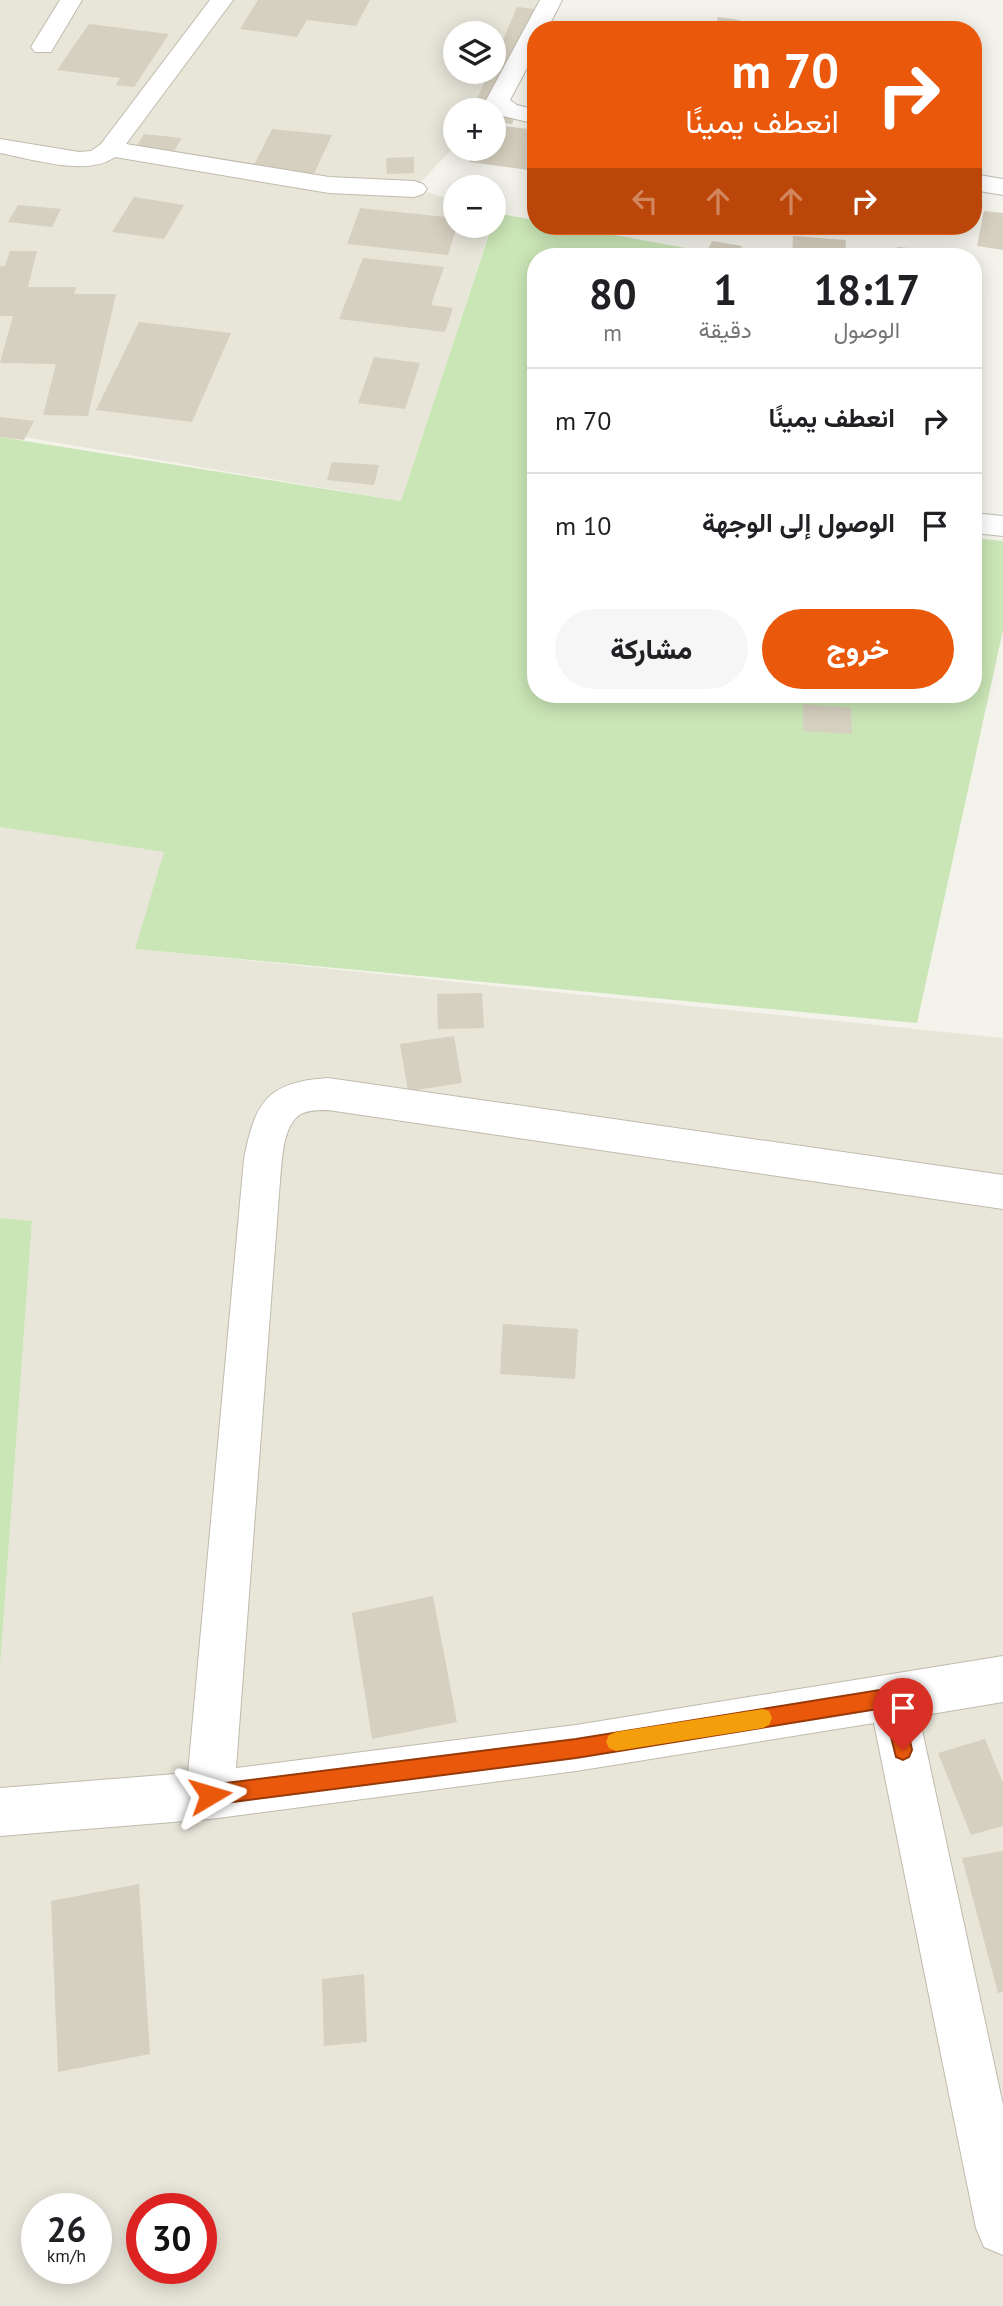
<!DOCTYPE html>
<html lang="ar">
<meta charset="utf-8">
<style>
body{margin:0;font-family:"PT Sans",Vazirmatn,sans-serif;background:#f6f6f6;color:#202124;direction:rtl;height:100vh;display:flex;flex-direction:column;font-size:26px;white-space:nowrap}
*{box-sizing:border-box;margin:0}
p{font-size:23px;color:#757577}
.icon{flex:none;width:38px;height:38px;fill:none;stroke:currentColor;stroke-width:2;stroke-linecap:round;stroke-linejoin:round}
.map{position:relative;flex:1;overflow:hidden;direction:ltr}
.drawer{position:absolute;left:527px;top:248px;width:455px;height:455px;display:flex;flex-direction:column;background:#fff;border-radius:28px;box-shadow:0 4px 18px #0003;direction:rtl}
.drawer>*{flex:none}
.hud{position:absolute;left:527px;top:21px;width:455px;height:214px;border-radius:28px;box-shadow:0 4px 18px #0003;direction:rtl;background:#ea580c;color:#fff;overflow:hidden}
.controls{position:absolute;left:443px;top:21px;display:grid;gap:14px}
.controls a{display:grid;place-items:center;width:63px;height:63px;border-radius:50%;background:#fff;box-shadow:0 4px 18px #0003;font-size:35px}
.speed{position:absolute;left:21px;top:2193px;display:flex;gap:14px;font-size:35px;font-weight:700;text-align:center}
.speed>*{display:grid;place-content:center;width:91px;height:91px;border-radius:50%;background:#fff;box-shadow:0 4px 18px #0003;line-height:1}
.speed small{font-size:18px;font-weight:400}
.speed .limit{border:10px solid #d22;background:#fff;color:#111}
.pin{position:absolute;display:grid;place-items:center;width:60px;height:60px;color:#fff;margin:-72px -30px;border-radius:50% 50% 50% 0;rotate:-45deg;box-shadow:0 0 7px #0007}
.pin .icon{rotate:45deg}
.me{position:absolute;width:77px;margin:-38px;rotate:83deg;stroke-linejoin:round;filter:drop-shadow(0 0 5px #0008)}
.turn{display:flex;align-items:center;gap:24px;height:147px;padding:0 28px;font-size:32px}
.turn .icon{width:91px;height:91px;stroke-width:2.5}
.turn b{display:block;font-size:49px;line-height:60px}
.lanes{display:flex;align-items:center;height:66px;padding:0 28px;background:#0003;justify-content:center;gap:35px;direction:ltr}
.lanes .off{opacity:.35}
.eta{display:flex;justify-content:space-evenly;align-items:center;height:119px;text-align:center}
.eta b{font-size:42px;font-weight:800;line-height:49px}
.button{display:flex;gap:14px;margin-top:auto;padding:14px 28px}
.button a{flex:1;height:80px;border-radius:42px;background:#ea580c;color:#fff;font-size:28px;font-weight:800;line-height:80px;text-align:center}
.button a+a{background:#f6f6f6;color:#202124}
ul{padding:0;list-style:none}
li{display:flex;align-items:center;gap:21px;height:105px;padding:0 28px;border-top:2px solid #e0e0e0}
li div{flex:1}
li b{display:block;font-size:26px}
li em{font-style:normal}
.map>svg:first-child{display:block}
</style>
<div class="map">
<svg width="1003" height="2306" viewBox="0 0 1003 2306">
<rect width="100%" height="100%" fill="#f4f3eb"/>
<g fill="#e8e5d9" fill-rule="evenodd">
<path d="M0 0H551L497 102 489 110H455V146L415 188 455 201V226H491L401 501 0 433ZM455 33H494V72H455Z"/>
<path d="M0 827 165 852 136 949 1003 1038V2306H0V1668L32 1222 0 1221ZM37 2208H96V2268H37ZM142 2208H201V2268H142Z"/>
</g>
<g fill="#cbe6b6">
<path d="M496 213 535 220 536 226H565L735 257H536V695H973V538L1003 541V630L917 1023 135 949 164 852 0 827V437L401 501Z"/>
<path d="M0 1218 32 1221 0 1668Z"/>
</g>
<g fill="#d6d0c0">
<path d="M258 0H370L356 26 307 20 297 37 240 29Z"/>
<path d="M517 7 543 10 501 106 518 108 512 124 494 122V110H472L489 72H494V61Z"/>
<path d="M718 17 740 20 737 30H713Z"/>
<path d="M89 24 169 34 134 87 116 85 120 78 57 70Z"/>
<path d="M503 126 536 130V171L469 162 475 149H494V136L498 137Z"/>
<path d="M272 129 332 135 312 178 251 171Z"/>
<path d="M144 134 182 138 167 163 129 159Z"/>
<path d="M414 157V173L387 174 386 158Z"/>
<path d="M134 197 184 205 164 239 112 232Z"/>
<path d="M18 205 61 209 52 227 8 222Z"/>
<path d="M360 208 455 218V226H457L448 255 347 244Z"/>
<path d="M984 211 1003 213V250L977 246Z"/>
<path d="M793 236 846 240 845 257H792Z"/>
<path d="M712 241 742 246 738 257 706 254Z"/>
<path d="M897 247 964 253V257H897Z"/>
<path d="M10 251H37L28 287H76L74 294H116L88 416 43 415 56 364 0 363 13 316H0V266H5Z"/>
<path d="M363 258 444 267 431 305 453 308 445 332 339 319Z"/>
<path d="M139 322 231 333 192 422 96 410Z"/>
<path d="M374 357 420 363 405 409 358 403Z"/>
<path d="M0 417 34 421 24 440 0 437Z"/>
<path d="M332 462 379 465 374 485 327 480Z"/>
<path d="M782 695H855V702L782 697Z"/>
<path d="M803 704 851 708 852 734 803 731Z"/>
<path d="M482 993 484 1028 438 1029 437 994Z"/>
<path d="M454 1036 462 1083 408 1091 400 1044Z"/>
<path d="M503 1324 578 1329 575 1379 500 1374Z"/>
<path d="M433 1596 457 1722 372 1739 352 1613Z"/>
<path d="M985 1739 1003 1783V1826L971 1835 938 1753Z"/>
<path d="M1003 1851V1992L998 1993 962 1858Z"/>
<path d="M139 1884 150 2054 58 2072 51 1901Z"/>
<path d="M364 1974 367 2042 324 2046 322 1979Z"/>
</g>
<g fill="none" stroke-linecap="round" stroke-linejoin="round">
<g stroke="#c0bbad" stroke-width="2">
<g id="minor">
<path d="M60 0H82L51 52H35L31 47Z"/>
<path d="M210 0H233L126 144 329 177 414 181 423 184 427 189 423 194 414 197 329 193 115 157C87 177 32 159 0 153V139L79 152 91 151 101 144Z"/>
<path d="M540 0H562L547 30H536V51L510 100 517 105 536 110V124L499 115 485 102Z"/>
<path d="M973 174 1003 179V195L973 190Z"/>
<path d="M973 513 1003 516V536L973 533Z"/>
<path d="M328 1078 1003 1175V1209L328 1110C319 1110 308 1110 301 1114 282 1125 282 1162 280 1181L236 1768 576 1725 1003 1656V1702L919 1716 1003 2105V2255L984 2247 976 2228 874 1723 576 1771 210 1819 0 1836V1788L188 1773 244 1159C255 1102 267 1082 328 1078Z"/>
</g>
</g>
<use href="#minor" fill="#fff" fill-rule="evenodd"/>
</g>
<path fill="#ea580c" stroke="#983908" stroke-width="2" d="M892 1688 898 1690 901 1697 912 1750 909 1757 903 1760 896 1757 884 1708 576 1758 210 1805 203 1802 201 1795 203 1788 210 1785 576 1739Z"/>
<path fill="#f59e0b" d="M763 1709 769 1711 772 1718 769 1725 763 1728 616 1751 609 1748 606 1742 609 1735 616 1732Z"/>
</svg>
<div class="controls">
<a><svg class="icon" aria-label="layers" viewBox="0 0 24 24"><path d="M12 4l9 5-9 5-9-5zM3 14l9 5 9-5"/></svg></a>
<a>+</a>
<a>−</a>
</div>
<div class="speed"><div>26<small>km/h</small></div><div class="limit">30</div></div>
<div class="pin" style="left:903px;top:1750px;background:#d93025"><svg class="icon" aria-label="arrive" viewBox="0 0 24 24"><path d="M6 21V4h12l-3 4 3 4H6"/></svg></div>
<svg class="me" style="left:210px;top:1795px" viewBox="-20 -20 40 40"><path d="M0-17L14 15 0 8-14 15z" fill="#ea580c" stroke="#fff" stroke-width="4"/></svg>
<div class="hud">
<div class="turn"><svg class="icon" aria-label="right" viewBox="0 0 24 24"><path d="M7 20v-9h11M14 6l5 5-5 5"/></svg><div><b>70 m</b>انعطف يمينًا</div></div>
<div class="lanes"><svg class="icon off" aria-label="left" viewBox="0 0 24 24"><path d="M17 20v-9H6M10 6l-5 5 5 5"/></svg><svg class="icon off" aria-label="ahead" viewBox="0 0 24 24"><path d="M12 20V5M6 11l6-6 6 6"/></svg><svg class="icon off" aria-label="ahead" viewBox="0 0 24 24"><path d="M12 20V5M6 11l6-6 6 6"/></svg><svg class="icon" aria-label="right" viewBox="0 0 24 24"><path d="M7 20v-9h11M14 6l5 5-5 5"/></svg></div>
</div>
<section class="drawer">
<div class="eta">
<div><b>18:17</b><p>الوصول</p></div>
<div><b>1</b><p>دقيقة</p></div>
<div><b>80</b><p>m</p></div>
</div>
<ul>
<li><svg class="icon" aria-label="right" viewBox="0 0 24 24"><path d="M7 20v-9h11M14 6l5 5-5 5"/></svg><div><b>انعطف يمينًا</b></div><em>70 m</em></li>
<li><svg class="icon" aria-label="arrive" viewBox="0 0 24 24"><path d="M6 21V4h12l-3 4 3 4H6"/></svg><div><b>الوصول إلى الوجهة</b></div><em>10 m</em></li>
</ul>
<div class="button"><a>خروج</a><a>مشاركة</a></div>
</section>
</div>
